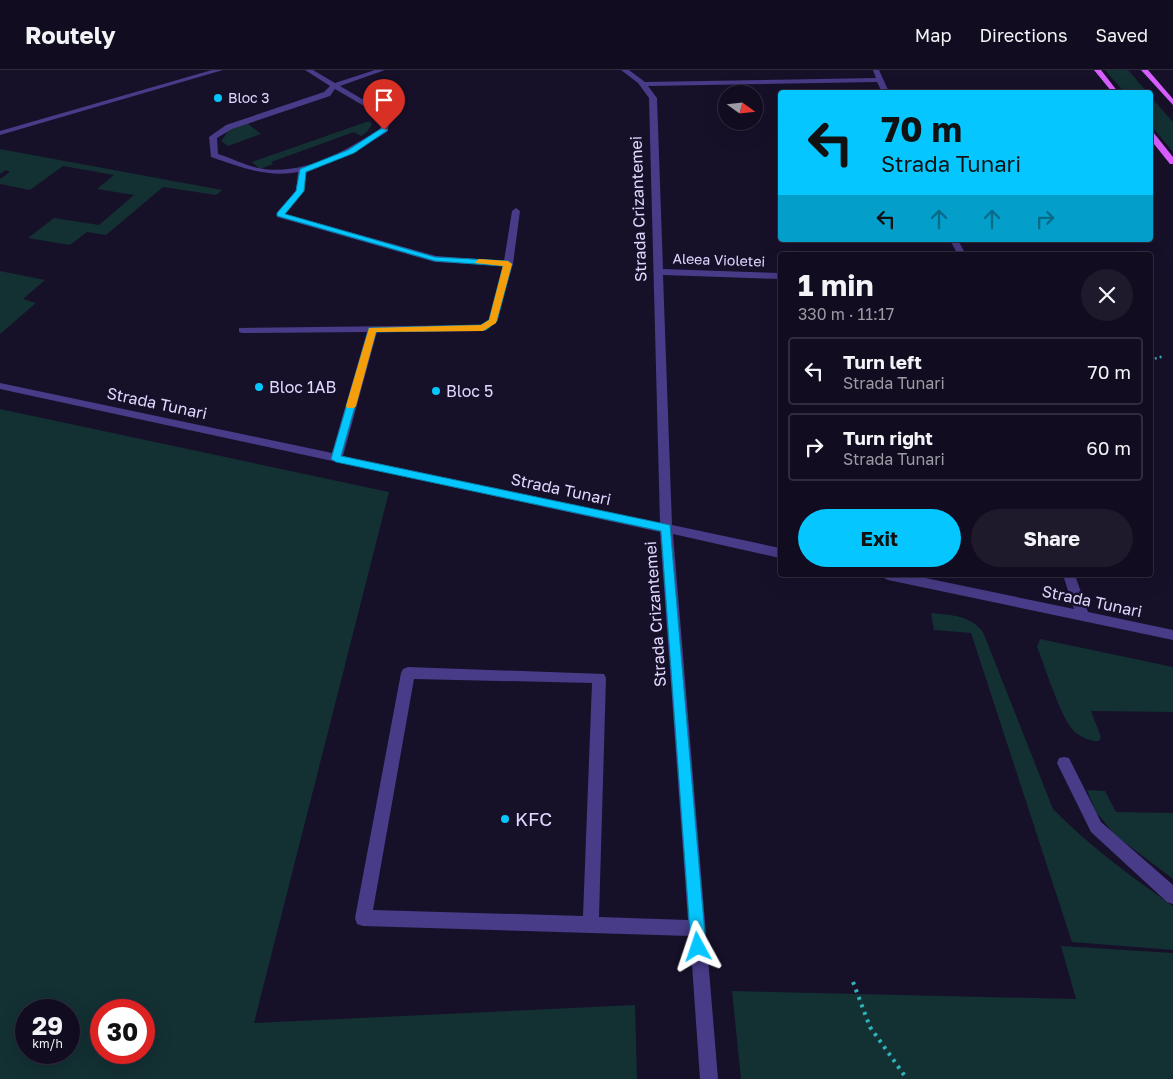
<!DOCTYPE html>
<meta charset="utf-8">
<style>
body{margin:0;font-family:"Golos Text",sans-serif;background:#1e1a2c;color:#f1f3f6;height:100vh;display:flex;flex-direction:column;font-size:19px;white-space:nowrap}
*{box-sizing:border-box;margin:0}
p{font-size:16px;color:#9c9ba4}
.icon{flex:none;width:28px;height:28px;fill:none;stroke:currentColor;stroke-width:2;stroke-linecap:round;stroke-linejoin:round}
.map{position:relative;flex:1;overflow:hidden}
.panel{position:absolute;left:778px;top:182px;width:375px;height:325px;display:flex;flex-direction:column;background:#110c1f;border-radius:5px;box-shadow:0 5px 20px #0002,0 0 0 1px #302c3d}
.panel>*{flex:none}
.guide{position:absolute;left:778px;top:20px;width:375px;height:152px;border-radius:5px;box-shadow:0 5px 20px #0002,0 0 0 1px #302c3d;background:#05c6fe;color:#111;overflow:hidden}
.needle{width:32px;rotate:105deg}
.controls{position:absolute;left:718px;top:15px;display:grid;gap:10px}
.controls a{display:grid;place-items:center;width:45px;height:45px;border-radius:50%;background:#110c1f;box-shadow:0 5px 20px #0002,0 0 0 1px #302c3d;font-size:25px}
.speed{position:absolute;left:15px;top:929px;display:flex;gap:10px;font-size:25px;font-weight:700;text-align:center}
.speed>*{display:grid;place-content:center;width:65px;height:65px;border-radius:50%;background:#110c1f;box-shadow:0 5px 20px #0002,0 0 0 1px #302c3d;line-height:1}
.speed small{font-size:12px;font-weight:400}
.speed .limit{border:8px solid #d22;background:#fff;color:#111}
.pin{position:absolute;display:grid;place-items:center;width:42px;height:42px;color:#fff;margin:-51px -21px;border-radius:50% 50% 50% 0;rotate:-45deg;box-shadow:0 0 5px #0007}
.pin .icon{rotate:45deg}
.me{position:absolute;width:55px;margin:-28px;rotate:355deg;stroke-linejoin:round;filter:drop-shadow(0 0 4px #0008)}
.turn{display:flex;align-items:center;gap:18px;height:105px;padding:0 20px;font-size:22px}
.turn .icon{width:65px;height:65px;stroke-width:2.5}
.turn b{display:block;font-size:35px;line-height:42px}
.lanes{display:flex;align-items:center;height:48px;padding:0 20px;background:#0003;justify-content:center;gap:25px;direction:ltr}
.lanes .off{opacity:.35}
.round{display:grid;place-items:center;flex:none;width:52px;height:52px;border-radius:26px;background:#1e1a2c}
.head{display:flex;align-items:center;justify-content:space-between;height:85px;padding:0 20px}
h1{font-size:30px;font-weight:700;line-height:38px}
.button{display:flex;gap:10px;margin-top:auto;padding:10px 20px}
.button a{flex:1;height:58px;border-radius:30px;background:#05c6fe;color:#111;font-size:20px;font-weight:700;line-height:58px;text-align:center}
.button a+a{background:#1e1a2c;color:#f1f3f6}
ul{padding:0;list-style:none}
li{display:flex;align-items:center;gap:15px;height:68px;margin:0 10px 8px;padding:0 10px;border:2px solid #302c3d;border-radius:5px}
li div{flex:1}
li b{display:block;font-size:19px}
li em{font-style:normal}
header{display:flex;align-items:center;gap:30px;box-sizing:border-box;height:70px;padding:0 25px;background:#110c1f;border-bottom:1px solid #302c3d}
header strong{font-size:24px}
nav{display:flex;gap:28px;margin-inline-start:auto;font-size:18px}
.map>svg:first-child{display:block}
</style>
<header>
<strong>Routely</strong>
<nav><a>Map</a><a>Directions</a><a>Saved</a></nav>
</header>
<div class="map">
<svg width="1173" height="1009" viewBox="0 0 1173 1009">
<rect width="100%" height="100%" fill="#171029"/>
<g fill="#133033" fill-rule="evenodd">
<path d="M1105 0H1128L1147 22H1124Z"/>
<path d="M1150 26 1173 52V82L1150 54Z"/>
<path d="M369 51 372 54 367 62 361 66 354 62 271 92 273 94 260 99 252 92Z"/>
<path d="M247 53 261 64 228 76 221 71 229 60Z"/>
<path d="M0 80V79L222 120 216 125 163 117 106 165 87 162 70 175 28 168 54 148 99 155 134 125 97 119 114 105 63 96 30 120 0 114V109L10 102 6 100 0 104Z"/>
<path d="M0 201 45 210 23 229 36 233 0 264Z"/>
<path d="M0 339 389 422 254 953 635 935 637 1009H0ZM26 940H69V982H26ZM101 940H144V982H101Z"/>
<path d="M931 543C951 545 970 545 983 562L1053 739C1089 776 1131 806 1173 836V880L1072 872 971 563 934 560Z"/>
<path d="M1040 569 1173 597V642L1091 641 1101 667 1099 671C1091 672 1080 667 1074 661 1061 649 1045 596 1037 577Z"/>
<path d="M1087 720 1105 721 1116 742 1173 743V809L1115 765 1096 742Z"/>
<path d="M1061 876 1173 883V1009H741L732 921 1076 929Z"/>
</g>
<g fill="none" stroke-linecap="round" stroke-linejoin="round">
<path stroke="#30b2bb" stroke-width="2.5" stroke-dasharray="2 3" stroke-linecap="butt" d="M1150 290 1164 286"/>
<path stroke="#30b2bb" stroke-width="4" stroke-dasharray="3 5" stroke-linecap="butt" d="M853 912 870 957 907 1009"/>
<g fill="#483b87" fill-rule="evenodd">
<path d="M212 0H223L0 65V61Z"/>
<path d="M305 0H313L335 13 375 0H385L340 16 391 46 387 62C361 78 335 94 305 100L304 121 285 144 436 186 504 191 512 141 516 138 520 141 513 194 496 253 483 261 377 262 343 386 660 453 649 28 638 13 621 0H629L645 12 876 8 873 0H879L889 22H882L877 12 648 16 657 28 663 199 780 203V209L663 205 672 455 780 478V488L673 464 718 1009H700L690 866 363 856 357 854 355 848 401 603 403 599 408 597 604 604 606 608 599 847 688 850 660 462 0 319V313L332 383 367 262 242 263 239 262V258L481 255 489 250 503 196 435 192 277 147V143L296 121 298 102C266 108 241 97 211 87L209 67 226 55 324 22 330 16ZM335 19 383 47 380 59C345 81 302 107 258 98 244 95 231 88 218 84L217 68 232 59 330 26ZM414 609 592 613 583 846 373 840Z"/>
<path d="M950 170H958L966 185H958Z"/>
<path d="M882 505H911L1074 539 1063 505H1075L1088 542 1173 560V570L888 510 884 508Z"/>
<path d="M1064 687 1069 688 1101 752 1173 815V834L1167 832 1091 762 1057 693 1059 688Z"/>
</g>
<g fill="#d75fff" fill-rule="evenodd">
<path d="M1094 0H1101L1118 22H1112Z"/>
<path d="M1141 0H1148L1173 29V35Z"/>
<path d="M1150 62H1153L1173 87V94H1170L1150 69Z"/>
</g>
</g>
<path fill="#05c6fe" stroke="#0381a5" d="M382 58 388 60 354 83 306 102 304 121 285 144 435 187 508 191 512 194 497 251 486 260 376 262 341 386 670 455 706 877 704 882 698 884 693 882 691 877 661 461 336 392 331 389 369 258 481 255 489 250 503 196 435 191 277 146V143L296 121 300 99 348 80Z"/>
<path fill="#f59e0b" d="M479 189 508 191 512 194 496 253 483 261 376 262 356 336 354 338H347L346 336 369 258 481 255 489 250 503 196 476 193 475 192Z"/>
<g fill="#05c6fe" stroke="#171029" stroke-width="2">
<circle cx="218" cy="28" r="5"/>
<circle cx="259" cy="317" r="5"/>
<circle cx="436" cy="321" r="5"/>
<circle cx="505" cy="749" r="5"/>
</g>
<g text-anchor="middle" stroke-width="5" stroke-linejoin="round" paint-order="stroke">
<g font-size="14" fill="#e1d8ff" stroke="#171029" text-anchor="start">
<text x="228" y="33">Bloc 3</text>
</g>
<g font-size="14" fill="#e1d8ff" stroke="#171029">
<text transform="translate(719 190) rotate(2)" y="5">Aleea Violetei</text>
</g>
<g font-size="16" fill="#e1d8ff" stroke="#171029">
<text transform="translate(638 139) rotate(-92)" y="6">Strada Crizantemei</text>
<text transform="translate(157 333) rotate(12)" y="6">Strada Tunari</text>
<text transform="translate(561 419) rotate(12)" y="6">Strada Tunari</text>
<text transform="translate(1092 531) rotate(12)" y="6">Strada Tunari</text>
<text transform="translate(655 544) rotate(-94)" y="6">Strada Crizantemei</text>
</g>
<g font-size="16" fill="#e1d8ff" stroke="#171029" text-anchor="start">
<text x="269" y="323">Bloc 1AB</text>
<text x="446" y="327">Bloc 5</text>
</g>
<g font-size="19" fill="#e1d8ff" stroke="#171029" text-anchor="start">
<text x="515" y="756">KFC</text>
</g>
</g>
</svg>
<div class="controls">
<a><svg class="needle" viewBox="-14 -14 28 28"><path d="M0-13l5 13h-10z" fill="#e53935"/><path d="M0 13l5-13h-10z" fill="#9c9ba4"/></svg></a>
</div>
<div class="speed"><div>29<small>km/h</small></div><div class="limit">30</div></div>
<div class="pin" style="left:384px;top:60px;background:#d93025"><svg class="icon" aria-label="arrive" viewBox="0 0 24 24"><path d="M6 21V4h12l-3 4 3 4H6"/></svg></div>
<svg class="me" style="left:698px;top:877px" viewBox="-20 -20 40 40"><path d="M0-17L14 15 0 8-14 15z" fill="#05c6fe" stroke="#fff" stroke-width="4"/></svg>
<div class="guide">
<div class="turn"><svg class="icon" aria-label="left" viewBox="0 0 24 24"><path d="M17 20v-9H6M10 6l-5 5 5 5"/></svg><div><b>70 m</b>Strada Tunari</div></div>
<div class="lanes"><svg class="icon" aria-label="left" viewBox="0 0 24 24"><path d="M17 20v-9H6M10 6l-5 5 5 5"/></svg><svg class="icon off" aria-label="ahead" viewBox="0 0 24 24"><path d="M12 20V5M6 11l6-6 6 6"/></svg><svg class="icon off" aria-label="ahead" viewBox="0 0 24 24"><path d="M12 20V5M6 11l6-6 6 6"/></svg><svg class="icon off" aria-label="right" viewBox="0 0 24 24"><path d="M7 20v-9h11M14 6l5 5-5 5"/></svg></div>
</div>
<section class="panel">
<div class="head"><div><h1>1 min</h1><p>330 m · 11:17</p></div><a class="round"><svg class="icon" aria-label="close" viewBox="0 0 24 24"><path d="M6 6l12 12M18 6L6 18"/></svg></a></div>
<ul>
<li><svg class="icon" aria-label="left" viewBox="0 0 24 24"><path d="M17 20v-9H6M10 6l-5 5 5 5"/></svg><div><b>Turn left</b><p>Strada Tunari</p></div><em>70 m</em></li>
<li><svg class="icon" aria-label="right" viewBox="0 0 24 24"><path d="M7 20v-9h11M14 6l5 5-5 5"/></svg><div><b>Turn right</b><p>Strada Tunari</p></div><em>60 m</em></li>
</ul>
<div class="button"><a>Exit</a><a>Share</a></div>
</section>
</div>
